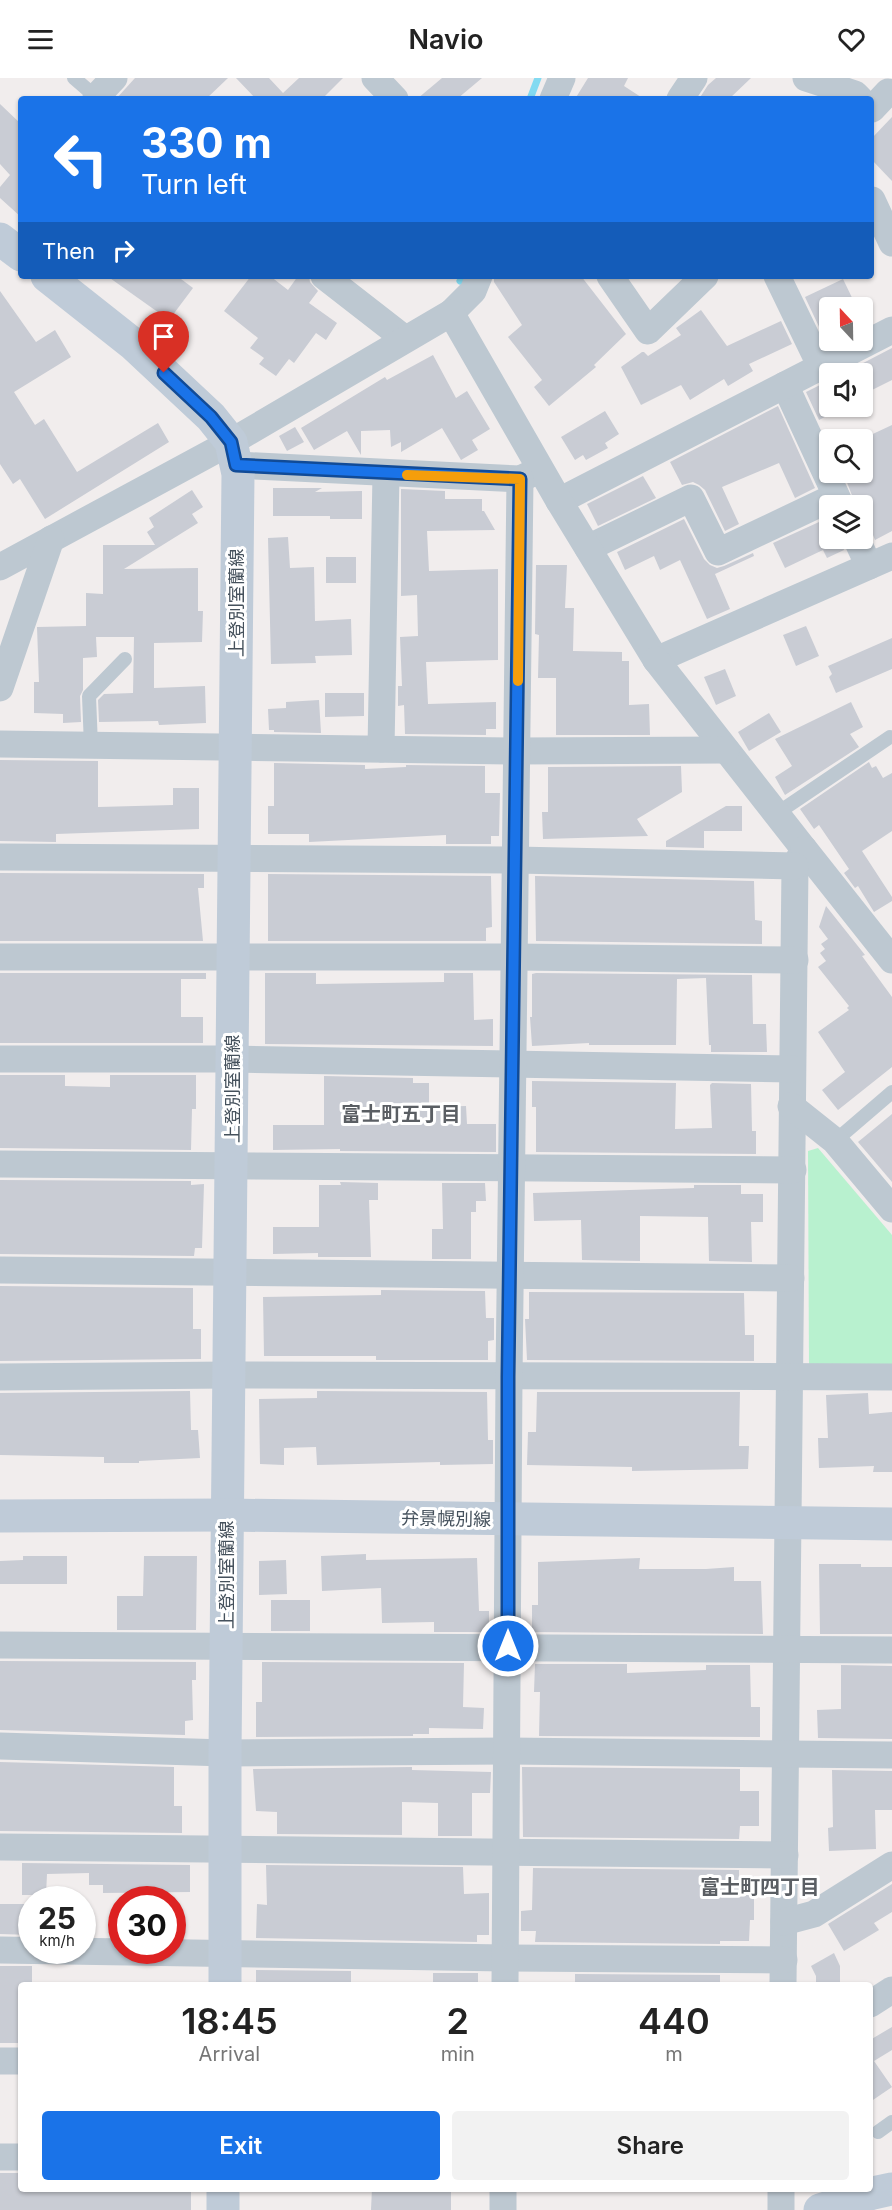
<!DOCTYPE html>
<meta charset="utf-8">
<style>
body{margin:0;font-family:Inter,"Noto Sans JP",sans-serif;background:#f2f2f2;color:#222;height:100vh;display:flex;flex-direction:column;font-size:22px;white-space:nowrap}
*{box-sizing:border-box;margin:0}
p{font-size:20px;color:#767676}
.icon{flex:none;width:33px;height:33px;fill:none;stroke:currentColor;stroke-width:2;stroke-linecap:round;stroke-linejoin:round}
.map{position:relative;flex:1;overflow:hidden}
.panel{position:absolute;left:18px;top:1904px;width:855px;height:210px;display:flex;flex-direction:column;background:#fff;border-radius:6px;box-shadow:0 2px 4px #0004}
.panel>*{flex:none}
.banner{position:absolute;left:18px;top:18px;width:856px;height:183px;border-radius:6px;box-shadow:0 2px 4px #0004;background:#1a73e8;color:#fff;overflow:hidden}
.needle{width:39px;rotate:338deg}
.controls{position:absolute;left:819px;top:219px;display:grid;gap:12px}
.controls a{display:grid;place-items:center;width:54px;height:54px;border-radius:6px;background:#fff;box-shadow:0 2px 4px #0004;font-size:30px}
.speed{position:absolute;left:18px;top:1808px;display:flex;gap:12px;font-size:30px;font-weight:700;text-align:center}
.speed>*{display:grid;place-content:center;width:78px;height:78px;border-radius:50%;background:#fff;box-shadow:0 2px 4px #0004;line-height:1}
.speed small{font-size:15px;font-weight:400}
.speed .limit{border:9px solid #d22;background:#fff;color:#111}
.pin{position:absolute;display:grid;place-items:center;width:51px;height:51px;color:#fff;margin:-62px -26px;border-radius:50% 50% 50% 0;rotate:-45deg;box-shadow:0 0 6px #0007}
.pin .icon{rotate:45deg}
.me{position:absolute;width:66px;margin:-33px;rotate:0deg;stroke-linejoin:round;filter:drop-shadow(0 0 4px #0008)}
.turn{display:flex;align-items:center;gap:21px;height:126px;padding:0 24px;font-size:27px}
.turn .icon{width:78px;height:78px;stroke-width:2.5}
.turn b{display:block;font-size:42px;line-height:51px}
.then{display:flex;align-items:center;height:57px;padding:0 24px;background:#0003;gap:12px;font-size:22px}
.eta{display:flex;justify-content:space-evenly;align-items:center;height:102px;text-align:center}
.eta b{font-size:36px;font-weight:600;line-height:42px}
.button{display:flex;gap:12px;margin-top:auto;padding:12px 24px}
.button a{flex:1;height:69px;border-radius:6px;background:#1a73e8;color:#fff;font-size:24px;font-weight:600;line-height:69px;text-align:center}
.button a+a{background:#f2f2f2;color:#222}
header{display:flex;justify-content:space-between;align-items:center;height:78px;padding:0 24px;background:#fff;font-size:27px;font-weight:600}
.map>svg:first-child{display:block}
</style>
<header><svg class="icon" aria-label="menu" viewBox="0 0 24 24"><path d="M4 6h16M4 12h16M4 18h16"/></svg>Navio<svg class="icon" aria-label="heart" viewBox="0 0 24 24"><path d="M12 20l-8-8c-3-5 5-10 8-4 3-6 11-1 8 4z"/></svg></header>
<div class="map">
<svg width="892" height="2132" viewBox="0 0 892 2132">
<rect width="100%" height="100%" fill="#f1eded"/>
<path fill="#b8f1cf" d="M818 1070 892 1157V1292L809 1290 808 1073Z"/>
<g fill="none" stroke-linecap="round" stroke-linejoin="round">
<g stroke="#83daf1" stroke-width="7">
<path d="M530 21 538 0"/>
<path d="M460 203 464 198"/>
</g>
</g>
<g fill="#c9ccd4">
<path d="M135 0H228L206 21H116Z"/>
<path d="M236 0H269L283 15 299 0H343L322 21H256Z"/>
<path d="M442 0H482L457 21H417Z"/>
<path d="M588 0H628L624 8 644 21H575Z"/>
<path d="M716 0H751L729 21H699L708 7Z"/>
<path d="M0 26 21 46V139L0 120V109L10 97 0 86Z"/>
<path d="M892 39V103L872 82V60Z"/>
<path d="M107 198H177L193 210 169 242Z"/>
<path d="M251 198H270L288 212 298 198H309L310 204 318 213 309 225 337 245 326 262 316 255 294 285 289 281 276 298 259 286 264 280 250 270 258 260 224 233Z"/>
<path d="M494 198H581L626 256 594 287 596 289 549 328 534 309 542 302 508 259 522 247 494 204Z"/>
<path d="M843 201 857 230H830V249L821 253 805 219Z"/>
<path d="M0 213 36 264 55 252 71 279 14 314 35 347 44 341 77 394 158 345 169 364 45 441 20 401 13 406 0 386Z"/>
<path d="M701 232 727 268 781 243 792 266 749 286 753 293 728 308 724 301 690 322 681 307 641 327 621 289 642 274H644L648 278 681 257 676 250Z"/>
<path d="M892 270V302L862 317V296H842Z"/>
<path d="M433 277 456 320 467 313 490 351 472 362 478 372 461 382 442 350 401 374V364L391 369 390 352 361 353V377L347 353 314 372 301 350 385 299 387 302Z"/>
<path d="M830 302V328L844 329 819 342 806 314Z"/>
<path d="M778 328 815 410 795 420 779 385 722 409 739 446 725 453 705 412 699 407 693 404 682 407 670 384Z"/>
<path d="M605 333 619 356 605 365 608 370 586 382 583 377 575 382 561 359Z"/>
<path d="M892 347V453L875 462 873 457 862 446V428H856L843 394H862V361Z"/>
<path d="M295 349 304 364 287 373 279 358Z"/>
<path d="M643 398 656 420 598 448 587 426Z"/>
<path d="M273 410H322L315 414 362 413V441H330V438H273Z"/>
<path d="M401 411 445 413V421H482V433H484L495 452 427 453 429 493 498 491V582L426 584 428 626 496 624V651H486V657L405 656 404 627 398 628V608H402L400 559 418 558 417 517 401 518Z"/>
<path d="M192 412 203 429 192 436 198 445 124 491 198 490V533H203L202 564 154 565V610L205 608 206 645 159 647 158 643 99 644 98 622 104 616 133 615 134 559H96L97 579 83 580V612L80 618 81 644 63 645V636L34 635V604H39L37 549 86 548V515L103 516V467H155L147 454 154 449 149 440Z"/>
<path d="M830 439V460H841L844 472 827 480 823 472 785 490 773 465Z"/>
<path d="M684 441 704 481 710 487 717 490 724 488 753 475 754 478 715 496 730 531 707 541 680 482 660 492 654 478 625 492 617 474Z"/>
<path d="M288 459 290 490 314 489 315 543 351 541 352 577 315 578 316 585 271 586 268 460Z"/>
<rect x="326" y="479" width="30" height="26"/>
<path d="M536 487H567L565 530H574L573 573 622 574V583H629V627L649 626 650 657H556V600H538L539 557 535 556Z"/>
<path d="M806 548 819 578 796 588 783 557Z"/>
<path d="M892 560V591L836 615 829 599 832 596 828 588Z"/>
<path d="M725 591 736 618 716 627 704 599Z"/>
<path d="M325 615H364V638L325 639Z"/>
<path d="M319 622 321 655 274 654V652H269L268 631 286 630V624Z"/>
<path d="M851 624 863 649 850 656 859 669 785 717 775 699 792 688 775 661Z"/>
<path d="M769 635 781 654 749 673 738 654Z"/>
<path d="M0 682 98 683V729L173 727V710H199V751L56 756V764L0 763Z"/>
<path d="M869 684 872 690 876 688 883 700 892 695V753L862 773 892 819V823L874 834 858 808 855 810 844 795 849 791 819 747 814 751 800 731Z"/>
<path d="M274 685 365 687V691L406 689V687L485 688V715H500L499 758H491V766H446V757L309 764V756H268V728H274Z"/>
<path d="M681 688 682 714 637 741 648 758 543 761 542 734H548V689Z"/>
<path d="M726 728H742V753H704V770L666 769V763Z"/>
<path d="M0 795 204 796V810H198L203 863H0Z"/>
<path d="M268 796 491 798 492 849 486 850V863H268Z"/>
<path d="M535 798 754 803 755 842 762 843V866L536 863Z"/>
<path d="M826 828 865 877 862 878 892 919V989L838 1032 822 1012 845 994 818 954 849 932 847 930 849 928 818 889 826 883 820 875 825 871 821 866 828 861 819 849Z"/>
<path d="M0 895H206V901H181V939H203V965H0Z"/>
<path d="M265 895H316V906L444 904V895H473L474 942 493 941V968L265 966Z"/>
<path d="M536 895 752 897 753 946H766L767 974H711V967H709L706 900 677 901 676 967H589V965L532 968 530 939H532V896Z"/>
<path d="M0 997H65V1008L110 1009V997H196V1031H192L191 1072 0 1070Z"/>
<path d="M324 998 413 1000V1005H429V1029L466 1028 467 1046H496V1074L340 1073V1071L273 1072V1047H324Z"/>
<path d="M532 1003 676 1005 675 1051 712 1050 710 1007 712 1005 751 1006 752 1053H756V1076L536 1074V1029H532Z"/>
<path d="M892 1036V1104L858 1064Z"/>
<path d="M0 1102 191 1103V1107L204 1106 202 1170H195L194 1178 0 1176Z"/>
<path d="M340 1104 378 1105V1122H369L371 1179H318V1175L273 1176V1149H319V1107H341Z"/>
<path d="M442 1105H485L486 1123H476V1134H471V1181H432V1151H443Z"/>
<path d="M694 1107H741V1116H763V1144H751L752 1184 709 1183 708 1139 640 1138V1183L582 1182 581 1142 534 1143 533 1115 694 1110Z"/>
<path d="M0 1208 193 1210V1251H201V1281L0 1283Z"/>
<path d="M381 1212 485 1213 486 1240H494V1262L488 1263V1282H376V1278H264L263 1219 381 1217Z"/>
<path d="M529 1214 744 1215 745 1257H754V1283L527 1282 525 1241H529Z"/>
<path d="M190 1313 191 1352H198L200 1380 139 1383V1385H104V1379L0 1377V1315Z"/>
<path d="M317 1313 487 1314 488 1362H493V1386L440 1387V1384L317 1387 316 1369 284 1370V1387L260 1386 259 1321 317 1320Z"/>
<path d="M537 1314H740L739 1368H749L748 1391 632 1393V1389L527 1387 528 1354H536Z"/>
<path d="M868 1315 869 1336 892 1334V1394H873L874 1388 819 1390 818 1360H828L826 1317Z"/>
<path d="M366 1476V1482L477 1480 479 1533H489V1554H434V1544L382 1545 381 1510 322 1513 321 1478Z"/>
<path d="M23 1478H67V1506H0V1483L23 1482Z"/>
<path d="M144 1478H197L196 1552H117V1518H143Z"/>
<path d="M640 1480 639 1491H706L734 1489V1503H761L763 1556 532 1554V1527H538V1484Z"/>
<path d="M286 1482 287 1516 259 1517V1483Z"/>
<path d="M819 1486H861V1489H892V1556H820Z"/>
<rect x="271" y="1522" width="39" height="31"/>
<path d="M0 1583 196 1584V1602H192L193 1642 185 1643V1657L0 1652Z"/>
<path d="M262 1584 464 1585 463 1629 484 1630 483 1651 429 1650V1656H413V1658L256 1659V1624H262Z"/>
<path d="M535 1586H627V1595L706 1592V1587H750L751 1629H760V1659L539 1658 540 1614H534Z"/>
<path d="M841 1587 892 1588V1661L818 1660 817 1632 841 1631Z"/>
<path d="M0 1684 174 1689V1728H182V1755L0 1753Z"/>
<path d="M412 1689V1692L491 1694 490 1715H472V1758H438V1725L402 1724V1757L277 1756V1734L256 1733 253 1691Z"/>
<path d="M522 1689 740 1691V1713H759V1748H740L739 1761 523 1759Z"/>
<path d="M832 1692 892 1693V1732H875L876 1771 829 1773 828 1750 833 1749Z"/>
<path d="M22 1785 190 1787V1814L103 1815V1807H89V1795L47 1796 46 1817H22Z"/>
<path d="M266 1787 463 1789 464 1816 489 1815V1857H477V1864L256 1860 257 1826 267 1827Z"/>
<path d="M533 1790 739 1792V1798H754V1842H750L749 1863H720V1866L535 1864 536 1853H521V1833L532 1832Z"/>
<path d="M892 1806V1834L874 1845 879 1852 844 1873 828 1846Z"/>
<path d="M0 1826H32V1857L0 1856Z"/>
<path d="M834 1875 840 1888V1906H816V1898L811 1888Z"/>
<path d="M0 1888H32V1906H19L18 1965H0Z"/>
<path d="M256 1892 351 1893V1906H256Z"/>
<rect x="433" y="1895" width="45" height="11"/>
<path d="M575 1896 720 1897V1906H575Z"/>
<path d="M892 1949V1972L874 1983 892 2009 870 2024V1962Z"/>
<path d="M0 2095H21V2110H191V2132H0Z"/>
<path d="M372 2110H451V2132H371Z"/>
</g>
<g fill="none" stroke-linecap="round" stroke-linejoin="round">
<g stroke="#bdc8d1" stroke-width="14">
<path d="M74 0 96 19"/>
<path d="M91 668 89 618 125 581"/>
<path d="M776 736 890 659"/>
<path d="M835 1063 892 1014"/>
<path d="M878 2054 892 2044"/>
</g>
<g stroke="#bdc8d1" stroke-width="27">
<path d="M375 0 395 21"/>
<path d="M806 0 855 16 860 21"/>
<path d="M99 21 96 19 114 0"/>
<path d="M553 21 562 0"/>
<path d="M680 21 694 0"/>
<path d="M872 31 888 14"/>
<path d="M872 122 892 165"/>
<path d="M324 198 405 261"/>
<path d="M610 198 648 253 705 198"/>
<path d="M777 198 820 287"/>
<path d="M451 235 473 213 479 198"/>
<path d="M785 307 841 428"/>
<path d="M236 387 520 401 535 394"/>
<path d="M559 423 892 252"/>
<path d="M856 460 869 488"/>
<path d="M588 470 691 420 718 474 836 418"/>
<path d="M0 489 231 364 451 235 559 423 656 582 892 478"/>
<path d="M656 582 804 771 795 788 783 1906"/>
<path d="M0 610 51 461"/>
<path d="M0 666 517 673 726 672"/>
<path d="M381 671 386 396"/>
<path d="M804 771 892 882"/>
<path d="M0 779 516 782 795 788"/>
<path d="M0 879H514L795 882"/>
<path d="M0 981H233L792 991"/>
<path d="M791 1028 835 1063 892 1131"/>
<path d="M0 1086 793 1092"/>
<path d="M0 1192 791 1200"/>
<path d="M0 1299 229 1297 892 1299"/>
<path d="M0 1567 892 1572"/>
<path d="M0 1668 225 1675 507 1673 892 1677"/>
<path d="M0 1769 785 1777"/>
<path d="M784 1844 814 1836 892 1787"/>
<path d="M0 1872 505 1880 784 1882"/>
<path d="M505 1906 509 1299 520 401"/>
<path d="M870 1926 892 1912"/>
<path d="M0 1983H21"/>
<path d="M0 2079H21"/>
<path d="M503 2132V2110"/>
<path d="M781 2132V2110"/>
</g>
<g stroke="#bfcbd8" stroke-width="33">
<path d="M0 161 21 177"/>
<path d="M47 198 133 266 211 339 231 364 238 396 225 1675V1906"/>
<path d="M0 1438 228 1437 892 1446"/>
<path d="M223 2132V2110"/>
<path d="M820 2132 873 2115 892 2111"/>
</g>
</g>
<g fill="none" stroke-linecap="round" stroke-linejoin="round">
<g stroke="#114b97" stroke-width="15">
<path id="route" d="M164 295 211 339 231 364 236 387 520 401 508 1299V1568"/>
</g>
<use href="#route" stroke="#1a73e8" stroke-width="10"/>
<path stroke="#f59e0b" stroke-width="10" d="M407 397 520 401 518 603"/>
</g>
<g text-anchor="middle" stroke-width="6" stroke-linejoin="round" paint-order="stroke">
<g font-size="18" fill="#45515c" stroke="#fff">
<text transform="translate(237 525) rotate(-90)" y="6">上登別室蘭線</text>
<text transform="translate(233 1011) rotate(-90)" y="6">上登別室蘭線</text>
<text transform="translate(446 1441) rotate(1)" y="6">弁景幌別線</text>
<text transform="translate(227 1497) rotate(-90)" y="6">上登別室蘭線</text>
</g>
<g font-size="20" font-weight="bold" fill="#5a5e63" stroke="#fff">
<text x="401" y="1043">富士町五丁目</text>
<text x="760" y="1816">富士町四丁目</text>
</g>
</g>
</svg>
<div class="controls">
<a><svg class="needle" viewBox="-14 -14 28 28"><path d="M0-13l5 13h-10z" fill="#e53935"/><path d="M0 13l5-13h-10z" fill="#767676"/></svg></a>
<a><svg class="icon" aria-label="sound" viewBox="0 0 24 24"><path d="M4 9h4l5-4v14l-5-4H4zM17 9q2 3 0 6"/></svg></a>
<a><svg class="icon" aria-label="search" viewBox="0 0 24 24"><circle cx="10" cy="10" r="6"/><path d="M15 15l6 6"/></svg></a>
<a><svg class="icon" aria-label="layers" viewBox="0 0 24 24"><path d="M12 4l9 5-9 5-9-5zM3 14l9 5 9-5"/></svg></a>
</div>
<div class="speed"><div>25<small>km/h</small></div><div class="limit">30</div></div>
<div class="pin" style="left:164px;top:295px;background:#d93025"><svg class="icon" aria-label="arrive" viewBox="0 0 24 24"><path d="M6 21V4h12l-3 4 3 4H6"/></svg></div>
<svg class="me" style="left:508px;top:1568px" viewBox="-20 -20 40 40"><circle r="17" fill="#1a73e8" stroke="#fff" stroke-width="3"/><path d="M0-11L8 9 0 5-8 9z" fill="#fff"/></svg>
<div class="banner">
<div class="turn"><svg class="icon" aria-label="left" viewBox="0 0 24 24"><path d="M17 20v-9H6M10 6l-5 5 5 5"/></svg><div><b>330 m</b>Turn left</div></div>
<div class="then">Then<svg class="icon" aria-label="right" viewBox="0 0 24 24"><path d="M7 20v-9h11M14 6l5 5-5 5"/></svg></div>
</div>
<section class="panel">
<div class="eta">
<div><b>18:45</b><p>Arrival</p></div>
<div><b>2</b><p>min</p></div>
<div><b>440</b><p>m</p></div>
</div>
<div class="button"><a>Exit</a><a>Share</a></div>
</section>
</div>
